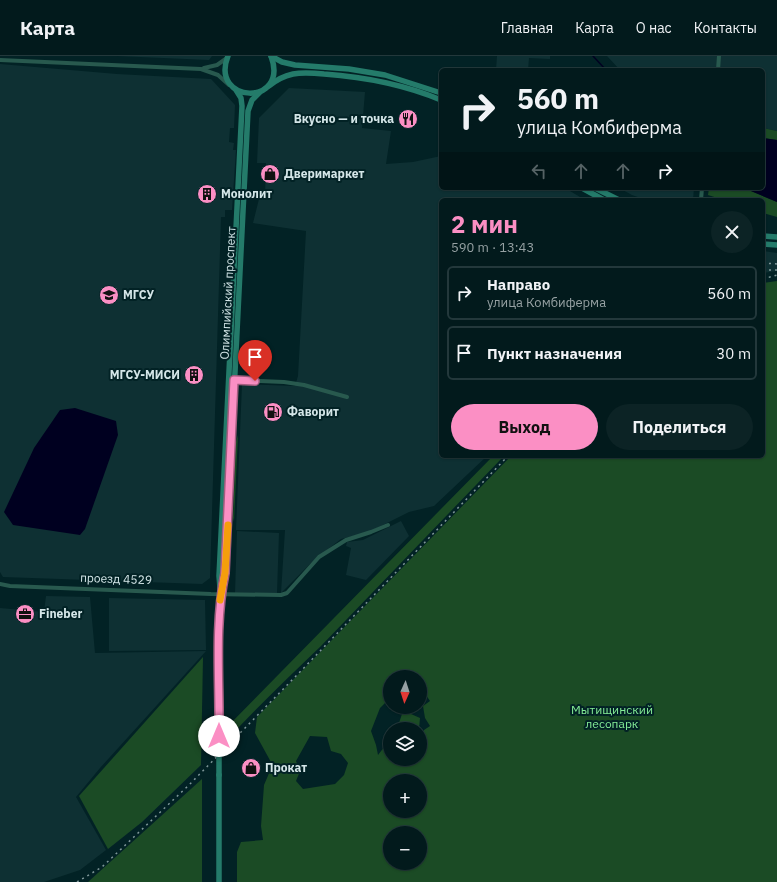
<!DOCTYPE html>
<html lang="ru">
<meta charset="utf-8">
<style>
body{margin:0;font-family:"IBM Plex Sans",sans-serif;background:#0c2325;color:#f1f3f6;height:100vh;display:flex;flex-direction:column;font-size:15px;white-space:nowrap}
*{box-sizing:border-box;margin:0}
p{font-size:13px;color:#96a1a3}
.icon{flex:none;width:22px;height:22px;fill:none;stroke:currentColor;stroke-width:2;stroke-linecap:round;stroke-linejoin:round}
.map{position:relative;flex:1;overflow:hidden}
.panel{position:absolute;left:439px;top:142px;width:326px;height:260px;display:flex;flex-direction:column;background:#021a1c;border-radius:6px;box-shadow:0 1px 3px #0004,0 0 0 1px #23383b}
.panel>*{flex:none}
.hud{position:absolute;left:439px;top:12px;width:326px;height:122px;border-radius:6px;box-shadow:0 1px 3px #0004,0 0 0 1px #23383b;background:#021a1c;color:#f1f3f6;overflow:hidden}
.needle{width:26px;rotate:183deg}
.fabs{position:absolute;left:383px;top:614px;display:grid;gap:8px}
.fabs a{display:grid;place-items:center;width:44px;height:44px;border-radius:50%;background:#021a1c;box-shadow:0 1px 3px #0004,0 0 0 1px #23383b;font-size:20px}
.pin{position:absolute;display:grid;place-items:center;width:34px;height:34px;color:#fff;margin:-41px -17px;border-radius:50% 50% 50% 0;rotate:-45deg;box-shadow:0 0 4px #0007}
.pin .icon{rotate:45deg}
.me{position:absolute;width:44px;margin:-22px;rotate:0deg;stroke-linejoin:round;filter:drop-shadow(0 0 3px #0008)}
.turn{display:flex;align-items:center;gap:14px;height:84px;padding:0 12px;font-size:18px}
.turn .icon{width:52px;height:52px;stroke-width:2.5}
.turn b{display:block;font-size:28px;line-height:34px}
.lanes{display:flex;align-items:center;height:38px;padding:0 12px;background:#0003;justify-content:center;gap:20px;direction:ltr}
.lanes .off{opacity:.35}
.round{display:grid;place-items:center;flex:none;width:42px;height:42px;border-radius:21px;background:#0c2325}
.head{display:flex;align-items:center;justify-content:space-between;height:68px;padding:0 12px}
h1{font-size:24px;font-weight:800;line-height:30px;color:#fb8fc4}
.cta{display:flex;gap:8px;margin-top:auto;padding:8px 12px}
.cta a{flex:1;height:46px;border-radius:24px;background:#fb8fc4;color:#111;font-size:16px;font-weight:800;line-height:46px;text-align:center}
.cta a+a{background:#0c2325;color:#f1f3f6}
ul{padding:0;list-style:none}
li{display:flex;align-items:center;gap:12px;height:54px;margin:0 8px 6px;padding:0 4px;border:2px solid #23383b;border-radius:6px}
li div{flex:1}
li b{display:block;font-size:15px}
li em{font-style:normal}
header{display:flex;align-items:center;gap:24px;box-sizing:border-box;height:56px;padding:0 20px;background:#021a1c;border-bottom:1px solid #23383b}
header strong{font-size:19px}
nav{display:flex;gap:22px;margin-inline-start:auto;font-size:14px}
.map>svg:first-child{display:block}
</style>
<header>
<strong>Карта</strong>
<nav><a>Главная</a><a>Карта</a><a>О нас</a><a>Контакты</a></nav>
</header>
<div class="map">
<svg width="777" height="826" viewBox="0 0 777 826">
<rect width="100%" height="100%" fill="#022225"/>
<g fill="#0e3033">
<path d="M117 0H212L209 4Z"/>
<path d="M497 0H550V3L529 2 528 14H496Z"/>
<path d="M607 0H777V75L763 72V14H620Z"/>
<path d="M0 8 117 18 211 23 235 49 234 72H230L229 86 234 87 233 94H236L232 154H225V161H221L210 522 202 528 3 521 0 516Z"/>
<path d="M289 32 365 36 362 72 391 75 386 108 413 106 441 100V132H565L585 144H441V400H487L434 450 409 456 369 476 341 483 313 505 281 537 285 474H236L242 328 295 330 298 320 306 175 253 167 259 143 265 139 266 107H257L259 62Z"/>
<path d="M619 132H694L693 144H646L632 139Z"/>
<path d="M763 195 777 197V215L763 217Z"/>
<path d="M401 465 409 480 366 524 346 519 351 492 346 490 347 486 363 484Z"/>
<path d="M237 475 279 477 277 537H235Z"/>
<path d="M46 540 90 541 95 597 206 595 100 712 76 741 106 794 80 814 44 826H0V552L44 556Z"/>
<path d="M109 542 205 544 206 594 109 595Z"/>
</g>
<g fill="#1b4b25" fill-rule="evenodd">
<path d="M763 72 777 75V84L763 82Z"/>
<path d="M709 132H737L751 135 777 146V161L763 157V144H724L708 139Z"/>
<path d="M777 225V826H237V796L241 786 263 784 261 770 264 729 270 715 272 708 255 677 257 661 511 400H763V227ZM390 621H420V630L430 645 423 650 425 662 430 670 424 674 420 691V703H390V690H385L378 699 376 689 371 675 380 652 390 642ZM310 680 327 681 331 695 341 698 348 707 344 719 335 728 303 733 296 725 300 715 296 705ZM390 725H420V755H390ZM390 777H420V807H390Z"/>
<path d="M238 379 234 466 233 462 236 386Z"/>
<path d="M493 400H504C443 463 382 527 321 590 289 621 257 651 227 684V671Z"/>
<path d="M203 601 201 709 142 766 108 793 79 740Z"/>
<path d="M402 658H411L420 662 419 673H397Z"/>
<path d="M202 723V826H88Z"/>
</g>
<g fill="#000020">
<path d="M763 82 777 84V146L751 135 737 132H763Z"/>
<path d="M75 352 116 365 118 379 85 473 80 479 13 469 4 456 34 392 60 354Z"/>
</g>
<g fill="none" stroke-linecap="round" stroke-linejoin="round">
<path stroke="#000020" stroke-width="1.5" d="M593 0 606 14"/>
<g stroke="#28594e" stroke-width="4">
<path d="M0 4 201 13 218 19 229 29"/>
<path d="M204 12 217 9 227 2"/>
<path d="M718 14 719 0"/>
<path d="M701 144 702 132"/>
<path d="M234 324 284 326 304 329 347 341"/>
<path d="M0 528 10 530 211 538 281 539 287 537 319 501 346 484 371 476 388 469"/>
</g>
<g stroke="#247b6a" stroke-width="5.5">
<path d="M228 0C209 48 290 51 271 0"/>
<path d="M271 0 282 6 295 9 349 13 385 19 441 37"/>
<path d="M269 30C276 24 284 20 293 18 303 16 314 17 324 18 365 21 403 28 441 44"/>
<path d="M582 132 604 144"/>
<path d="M595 132 619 144"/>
<path d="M763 180 777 181"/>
<path d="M763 188 777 189"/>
<path d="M220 532 219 520 242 50 241 42 236 34"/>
<path d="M219 668C218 618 215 566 225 517L248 55 252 44 260 36"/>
<path d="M219 826V719"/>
</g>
<g stroke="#7f9799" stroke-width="1.5" stroke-dasharray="2 4" stroke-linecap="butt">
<path d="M763 207 777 208"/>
<path d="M763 214H777"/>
<path d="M763 223 777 219"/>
<path d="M77 826 102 811 189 729 296 620 508 400"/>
</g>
<path stroke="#247b6a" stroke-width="5.5" d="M219 719V668"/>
</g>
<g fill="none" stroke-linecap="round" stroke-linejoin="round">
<g stroke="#a35d7f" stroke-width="10">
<path id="route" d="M219 680C220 626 214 571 225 517L234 324 255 325"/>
</g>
<use href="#route" stroke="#fb8fc4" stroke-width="7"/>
<path stroke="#f59e0b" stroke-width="7" d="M220 544 225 517 228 469"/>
</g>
<defs>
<g id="restaurant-disc" transform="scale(1)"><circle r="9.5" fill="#fb8fc4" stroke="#022225"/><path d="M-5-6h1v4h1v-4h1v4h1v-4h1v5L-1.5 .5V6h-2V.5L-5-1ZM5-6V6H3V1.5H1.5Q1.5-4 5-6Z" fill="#111"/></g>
<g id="shop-disc" transform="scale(1)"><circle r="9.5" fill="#fb8fc4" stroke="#022225"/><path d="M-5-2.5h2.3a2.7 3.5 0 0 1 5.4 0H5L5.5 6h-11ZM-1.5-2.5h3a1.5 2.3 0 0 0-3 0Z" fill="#111"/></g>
<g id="building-disc" transform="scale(1)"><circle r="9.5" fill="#fb8fc4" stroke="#022225"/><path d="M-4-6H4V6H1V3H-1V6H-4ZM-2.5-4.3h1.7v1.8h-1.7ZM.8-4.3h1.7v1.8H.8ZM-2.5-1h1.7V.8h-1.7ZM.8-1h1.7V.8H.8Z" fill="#111"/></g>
<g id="university-disc" transform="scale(1)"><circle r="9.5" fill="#fb8fc4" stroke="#022225"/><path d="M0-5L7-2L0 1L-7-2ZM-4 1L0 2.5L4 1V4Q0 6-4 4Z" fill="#111"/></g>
<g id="fuel-disc" transform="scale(1)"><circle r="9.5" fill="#fb8fc4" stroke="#022225"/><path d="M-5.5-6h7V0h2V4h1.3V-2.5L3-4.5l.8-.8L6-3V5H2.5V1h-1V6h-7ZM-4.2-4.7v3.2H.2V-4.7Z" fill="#111"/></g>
<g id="office-disc" transform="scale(1)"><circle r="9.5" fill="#fb8fc4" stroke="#022225"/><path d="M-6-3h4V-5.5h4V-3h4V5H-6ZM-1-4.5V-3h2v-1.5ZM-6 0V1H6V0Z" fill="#111"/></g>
</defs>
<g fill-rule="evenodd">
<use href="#restaurant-disc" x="408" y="63"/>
<use href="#shop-disc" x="270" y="118"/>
<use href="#building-disc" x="207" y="138"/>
<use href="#university-disc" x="109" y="239"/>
<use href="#building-disc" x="194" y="319"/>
<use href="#fuel-disc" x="273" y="356"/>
<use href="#office-disc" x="25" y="558"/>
<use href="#shop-disc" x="251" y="712"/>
</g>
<g text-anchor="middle" stroke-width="4" stroke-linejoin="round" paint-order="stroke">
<g font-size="12" font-weight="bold" fill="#d4e6e8" stroke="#022225" text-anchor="start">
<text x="394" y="67" text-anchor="end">Вкусно — и точка</text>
<text x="284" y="122">Дверимаркет</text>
<text x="221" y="142">Монолит</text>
<text x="123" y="243">МГСУ</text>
<text x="180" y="323" text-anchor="end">МГСУ-МИСИ</text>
<text x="287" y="360">Фаворит</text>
<text x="39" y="562">Fineber</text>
<text x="265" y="716">Прокат</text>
</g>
<g font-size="12" fill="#d4e6e8" stroke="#022225">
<text transform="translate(228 237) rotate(-87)" y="4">Олимпийский проспект</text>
<text transform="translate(116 523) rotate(2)" y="4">проезд 4529</text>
</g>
<g font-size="12" fill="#85ee97" stroke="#022225">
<text x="612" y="658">Мытищинский<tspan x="612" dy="14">лесопарк</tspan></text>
</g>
</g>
</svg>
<div class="fabs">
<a><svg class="needle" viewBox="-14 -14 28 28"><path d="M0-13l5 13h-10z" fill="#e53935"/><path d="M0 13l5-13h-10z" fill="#96a1a3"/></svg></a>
<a><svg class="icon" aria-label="layers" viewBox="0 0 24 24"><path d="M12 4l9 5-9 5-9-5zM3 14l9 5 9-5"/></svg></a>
<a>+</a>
<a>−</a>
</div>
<div class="pin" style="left:255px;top:325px;background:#d93025"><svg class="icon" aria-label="arrive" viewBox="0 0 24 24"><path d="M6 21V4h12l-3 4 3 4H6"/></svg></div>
<svg class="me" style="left:219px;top:680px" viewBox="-20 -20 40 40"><circle r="19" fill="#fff"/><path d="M0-13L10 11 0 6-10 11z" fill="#fb8fc4"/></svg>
<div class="hud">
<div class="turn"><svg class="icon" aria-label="right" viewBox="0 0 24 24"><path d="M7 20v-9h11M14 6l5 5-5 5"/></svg><div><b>560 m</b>улица Комбиферма</div></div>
<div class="lanes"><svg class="icon off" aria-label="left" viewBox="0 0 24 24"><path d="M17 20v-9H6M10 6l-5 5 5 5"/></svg><svg class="icon off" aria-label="ahead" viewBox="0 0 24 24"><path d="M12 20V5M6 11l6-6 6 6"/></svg><svg class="icon off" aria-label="ahead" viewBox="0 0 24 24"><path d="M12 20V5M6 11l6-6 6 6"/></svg><svg class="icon" aria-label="right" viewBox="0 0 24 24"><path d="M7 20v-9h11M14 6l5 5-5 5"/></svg></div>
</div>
<section class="panel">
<div class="head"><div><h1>2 мин</h1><p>590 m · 13:43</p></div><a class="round"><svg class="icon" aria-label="close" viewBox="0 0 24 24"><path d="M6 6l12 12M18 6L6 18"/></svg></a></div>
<ul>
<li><svg class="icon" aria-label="right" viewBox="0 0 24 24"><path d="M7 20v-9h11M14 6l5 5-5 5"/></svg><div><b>Направо</b><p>улица Комбиферма</p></div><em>560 m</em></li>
<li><svg class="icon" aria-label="arrive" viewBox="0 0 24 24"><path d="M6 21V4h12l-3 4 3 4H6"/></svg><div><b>Пункт назначения</b></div><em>30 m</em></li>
</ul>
<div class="cta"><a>Выход</a><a>Поделиться</a></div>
</section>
</div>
